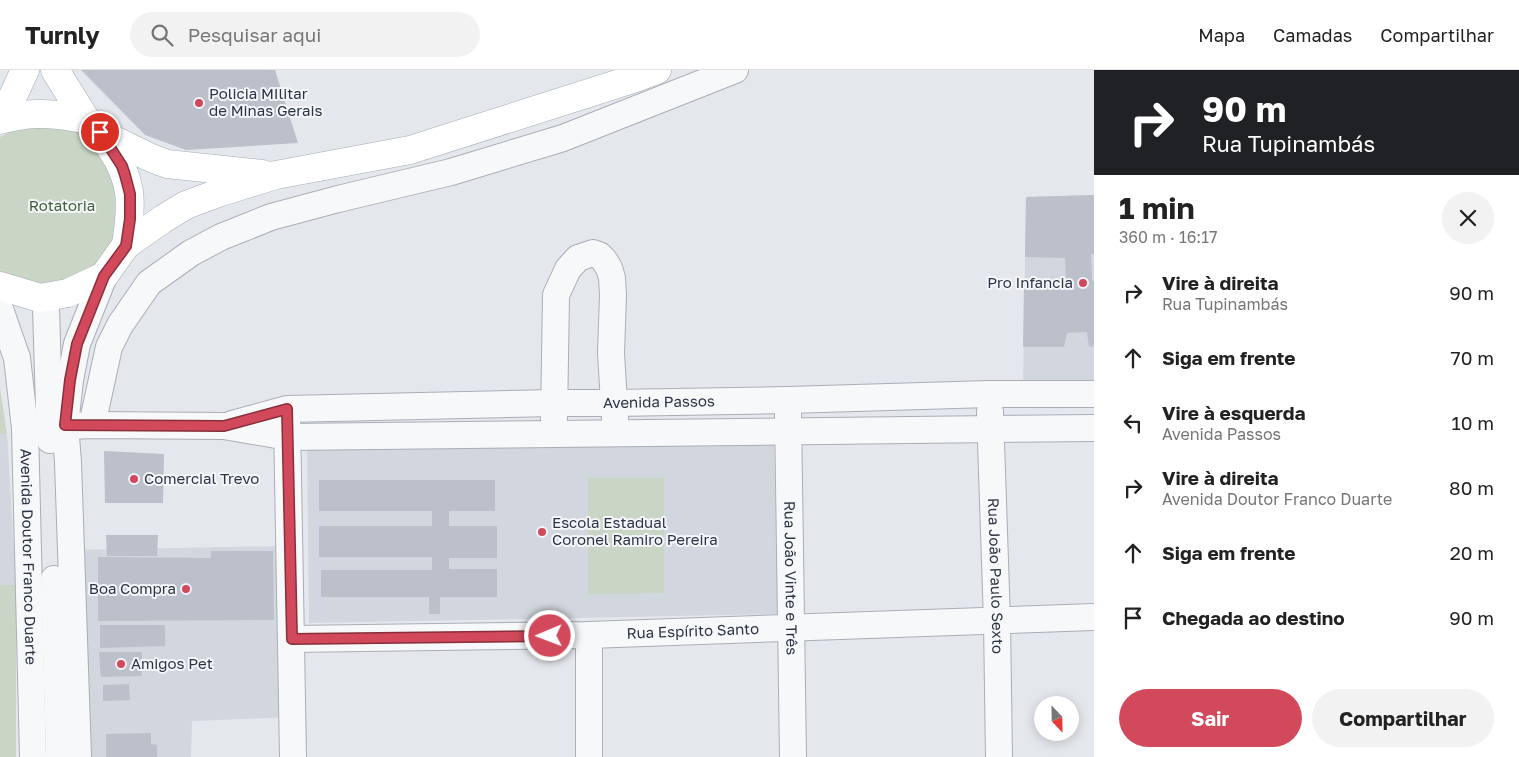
<!DOCTYPE html>
<html lang="pt">
<meta charset="utf-8">
<style>
body{margin:0;font-family:"Golos Text",sans-serif;background:#f2f2f2;color:#222;height:100vh;display:flex;flex-direction:column;font-size:19px;white-space:nowrap}
*{box-sizing:border-box;margin:0}
p{font-size:16px;color:#767676}
.icon{flex:none;width:28px;height:28px;fill:none;stroke:currentColor;stroke-width:2;stroke-linecap:round;stroke-linejoin:round}
.map{position:relative;flex:1;overflow:hidden}
.details{display:flex;flex-direction:column;background:#fff;width:425px}
.details>*{flex:none}
.hud{background:#202124;color:#fff;overflow:hidden}
.needle{width:32px;rotate:158deg}
.fabs{position:absolute;left:1034px;top:626px;display:grid;gap:10px}
.fabs a{display:grid;place-items:center;width:45px;height:45px;border-radius:50%;background:#fff;box-shadow:0 2px 12px #0003;font-size:25px}
.pin{position:absolute;display:grid;place-items:center;width:42px;height:42px;color:#fff;margin:-21px;border:2px solid #fff;border-radius:50%;box-shadow:0 1px 5px #0007}
.me{position:absolute;width:55px;margin:-28px;rotate:269deg;stroke-linejoin:round;filter:drop-shadow(0 0 4px #0008)}
.turn{display:flex;align-items:center;gap:18px;height:105px;padding:0 25px;font-size:22px}
.turn .icon{width:65px;height:65px;stroke-width:2.5}
.turn b{display:block;font-size:35px;line-height:42px}
.round{display:grid;place-items:center;flex:none;width:52px;height:52px;border-radius:26px;background:#f2f2f2}
.overview{display:flex;align-items:center;justify-content:space-between;height:85px;padding:0 25px}
h1{font-size:30px;font-weight:700;line-height:38px}
.cta{display:flex;gap:10px;margin-top:auto;padding:10px 25px}
.cta a{flex:1;height:58px;border-radius:30px;background:#d1495b;color:#fff;font-size:20px;font-weight:700;line-height:58px;text-align:center}
.cta a+a{background:#f2f2f2;color:#222}
ul{padding:0;list-style:none}
li{display:flex;align-items:center;gap:15px;height:65px;padding:0 25px}
li div{flex:1}
li b{display:block;font-size:19px}
li em{font-style:normal}
header{display:flex;align-items:center;gap:30px;box-sizing:border-box;height:70px;padding:0 25px;background:#fff;border-bottom:1px solid #e0e0e0}
header strong{font-size:24px}
nav{display:flex;gap:28px;margin-inline-start:auto;font-size:18px}
.search{width:350px;height:45px;background:#f2f2f2;display:flex;align-items:center;gap:12px;box-sizing:border-box;padding:0 18px;border-radius:28px;color:#767676;font-size:19px}
main{display:flex;flex:1;min-height:0}
.map>svg:first-child{display:block}
</style>
<header>
<strong>Turnly</strong>
<div class="search"><svg class="icon" aria-label="search" viewBox="0 0 24 24"><circle cx="10" cy="10" r="6"/><path d="M15 15l6 6"/></svg>Pesquisar aqui</div>
<nav><a>Mapa</a><a>Camadas</a><a>Compartilhar</a></nav>
</header>
<main>
<div class="map">
<svg width="1094" height="687" viewBox="0 0 1094 687">
<rect width="100%" height="100%" fill="#e4e7ec"/>
<g fill="#d2d6de">
<path d="M1094 125V324H1023L1026 127Z"/>
<path d="M0 364H7L16 515H0Z"/>
<path d="M774 373 778 544 309 553 307 380Z"/>
<path d="M290 476 293 647 192 651 191 687H78L71 480Z"/>
</g>
<g fill="#c9d6c5">
<path d="M32 56 64 57 80 63 93 72 115 97 121 159 96 198 53 217 0 205V67L16 59Z"/>
<path d="M0 318 7 364H0Z"/>
<path d="M588 408H664V523L588 524Z"/>
<rect x="0" y="515" width="16" height="172"/>
</g>
<g fill="#bbc0ca">
<path d="M81 0H275L298 73 186 80 145 65Z"/>
<path d="M1094 125V184H1091L1092 210 1094 211V276L1089 277 1087 262 1067 263 1064 277H1023L1024 212 1066 213 1065 188 1025 187 1026 127Z"/>
<path d="M104 381 164 384 163 433H105Z"/>
<path d="M319 410H495V441H449V456H497V488H449V499H497V527H440V544H429V527H321V500H432V487H319V456H432V441H319Z"/>
<path d="M106 465H158L157 486H107Z"/>
<path d="M211 481H273L274 550 98 551V487L211 488Z"/>
<path d="M100 555H165V576L100 578Z"/>
<path d="M99 582H142V606L101 607Z"/>
<path d="M129 614 130 630 103 631V615Z"/>
<path d="M151 663V674L157 675V687H106V664Z"/>
</g>
<g fill="none" stroke-linecap="round" stroke-linejoin="round">
<g stroke="#a9aeb7" stroke-width="28">
<g id="minor">
<path d="M46 238 50 370"/>
<path id="s1" d="M0 239 17 288 25 358 33 687"/>
<path id="s2" d="M990 342 997 551 999 687"/>
<path id="s3" d="M788 343 793 687"/>
<path d="M554 349 556 225 568 199 578 188 593 183 599 185 604 190 609 198 612 208 613 225 611 283 615 349"/>
<path d="M287 350 293 687"/>
<path id="s4" d="M232 354 287 339 553 333H614L788 330 989 324H1094"/>
<path d="M92 355 109 277 120 255 149 213 191 183 221 167 271 147 338 129 451 102 563 68 735 0"/>
<path d="M25 358 92 355 224 356 288 367 1094 358"/>
<path d="M54 509 59 687"/>
<path d="M589 565V687"/>
<path id="s5" d="M292 569 589 565 1094 547"/>
<path d="M78 687 68 392 65 355 70 310 77 274 104 206"/>
</g>
</g>
<g stroke="#a3abb8" stroke-width="29">
<g id="major">
<path d="M55 0 86 50"/>
<path d="M0 45 13 26 25 0"/>
<path d="M0 50C27 43 45 42 72 47 77 48 83 48 87 51 97 57 103 67 110 77 134 112 132 135 126 175"/>
<path d="M102 64 149 87 167 94 262 104"/>
<path d="M0 216 40 228 68 223 104 206 126 175 163 149 186 135 221 122 276 105 410 80 633 9 657 0"/>
</g>
</g>
<use href="#minor" stroke="#f7f8fa" stroke-width="26"/>
<use href="#major" stroke="#fff" stroke-width="28"/>
</g>
<g fill="none" stroke-linecap="round" stroke-linejoin="round">
<g stroke="#882f3b" stroke-width="12">
<path id="route" d="M100 62 122 96 125 105 130 124V149L126 176 104 206 77 274 70 310 65 355 224 356 287 339 292 569 550 566"/>
</g>
<use href="#route" stroke="#d1495b" stroke-width="9"/>
</g>
<g fill="#d1495b" stroke="#f4f6f9" stroke-width="2">
<circle cx="199" cy="33" r="5"/>
<circle cx="1083" cy="213" r="5"/>
<circle cx="134" cy="409" r="5"/>
<circle cx="542" cy="462" r="5"/>
<circle cx="186" cy="519" r="5"/>
<circle cx="121" cy="594" r="5"/>
</g>
<g text-anchor="middle" stroke-width="4" stroke-linejoin="round" paint-order="stroke">
<g font-size="15" fill="#2b3445" stroke="#f4f6f9" text-anchor="start">
<text x="209" y="29">Policia MIlitar<tspan x="209" dy="17">de Minas Gerais</tspan></text>
<text x="1073" y="218" text-anchor="end">Pro Infancia</text>
<text x="144" y="414">Comercial Trevo</text>
<text x="552" y="458">Escola Estadual<tspan x="552" dy="17">Coronel Ramiro Pereira</tspan></text>
<text x="176" y="524" text-anchor="end">Boa Compra</text>
<text x="131" y="599">Amigos Pet</text>
</g>
<g font-size="15" fill="#3f6138" stroke="#f4f6f9">
<text x="62" y="141">Rotatoria</text>
</g>
<g font-size="15" fill="#2b3445" stroke="#f4f6f9">
<text dy="5" stroke="none"><textPath href="#s4" startOffset="429">Avenida Passos</textPath></text>
<text dy="5" stroke="none"><textPath href="#s1" startOffset="251">Avenida Doutor Franco Duarte</textPath></text>
<text dy="5" stroke="none"><textPath href="#s2" startOffset="164">Rua João Paulo Sexto</textPath></text>
<text dy="5" stroke="none"><textPath href="#s3" startOffset="165">Rua João Vinte e Três</textPath></text>
<text dy="5" stroke="none"><textPath href="#s5" startOffset="401">Rua Espírito Santo</textPath></text>
</g>
</g>
</svg>
<div class="fabs">
<a><svg class="needle" viewBox="-14 -14 28 28"><path d="M0-13l5 13h-10z" fill="#e53935"/><path d="M0 13l5-13h-10z" fill="#767676"/></svg></a>
</div>
<div class="pin" style="left:100px;top:62px;background:#d93025"><svg class="icon" aria-label="arrive" viewBox="0 0 24 24"><path d="M6 21V4h12l-3 4 3 4H6"/></svg></div>
<svg class="me" style="left:550px;top:566px" viewBox="-20 -20 40 40"><circle r="17" fill="#d1495b" stroke="#fff" stroke-width="3"/><path d="M0-11L8 9 0 5-8 9z" fill="#fff"/></svg>
</div>
<section class="details">
<div class="hud">
<div class="turn"><svg class="icon" aria-label="right" viewBox="0 0 24 24"><path d="M7 20v-9h11M14 6l5 5-5 5"/></svg><div><b>90 m</b>Rua Tupinambás</div></div>
</div>
<div class="overview"><div><h1>1 min</h1><p>360 m · 16:17</p></div><a class="round"><svg class="icon" aria-label="close" viewBox="0 0 24 24"><path d="M6 6l12 12M18 6L6 18"/></svg></a></div>
<ul>
<li><svg class="icon" aria-label="right" viewBox="0 0 24 24"><path d="M7 20v-9h11M14 6l5 5-5 5"/></svg><div><b>Vire à direita</b><p>Rua Tupinambás</p></div><em>90 m</em></li>
<li><svg class="icon" aria-label="ahead" viewBox="0 0 24 24"><path d="M12 20V5M6 11l6-6 6 6"/></svg><div><b>Siga em frente</b></div><em>70 m</em></li>
<li><svg class="icon" aria-label="left" viewBox="0 0 24 24"><path d="M17 20v-9H6M10 6l-5 5 5 5"/></svg><div><b>Vire à esquerda</b><p>Avenida Passos</p></div><em>10 m</em></li>
<li><svg class="icon" aria-label="right" viewBox="0 0 24 24"><path d="M7 20v-9h11M14 6l5 5-5 5"/></svg><div><b>Vire à direita</b><p>Avenida Doutor Franco Duarte</p></div><em>80 m</em></li>
<li><svg class="icon" aria-label="ahead" viewBox="0 0 24 24"><path d="M12 20V5M6 11l6-6 6 6"/></svg><div><b>Siga em frente</b></div><em>20 m</em></li>
<li><svg class="icon" aria-label="arrive" viewBox="0 0 24 24"><path d="M6 21V4h12l-3 4 3 4H6"/></svg><div><b>Chegada ao destino</b></div><em>90 m</em></li>
</ul>
<div class="cta"><a>Sair</a><a>Compartilhar</a></div>
</section>
</main>
